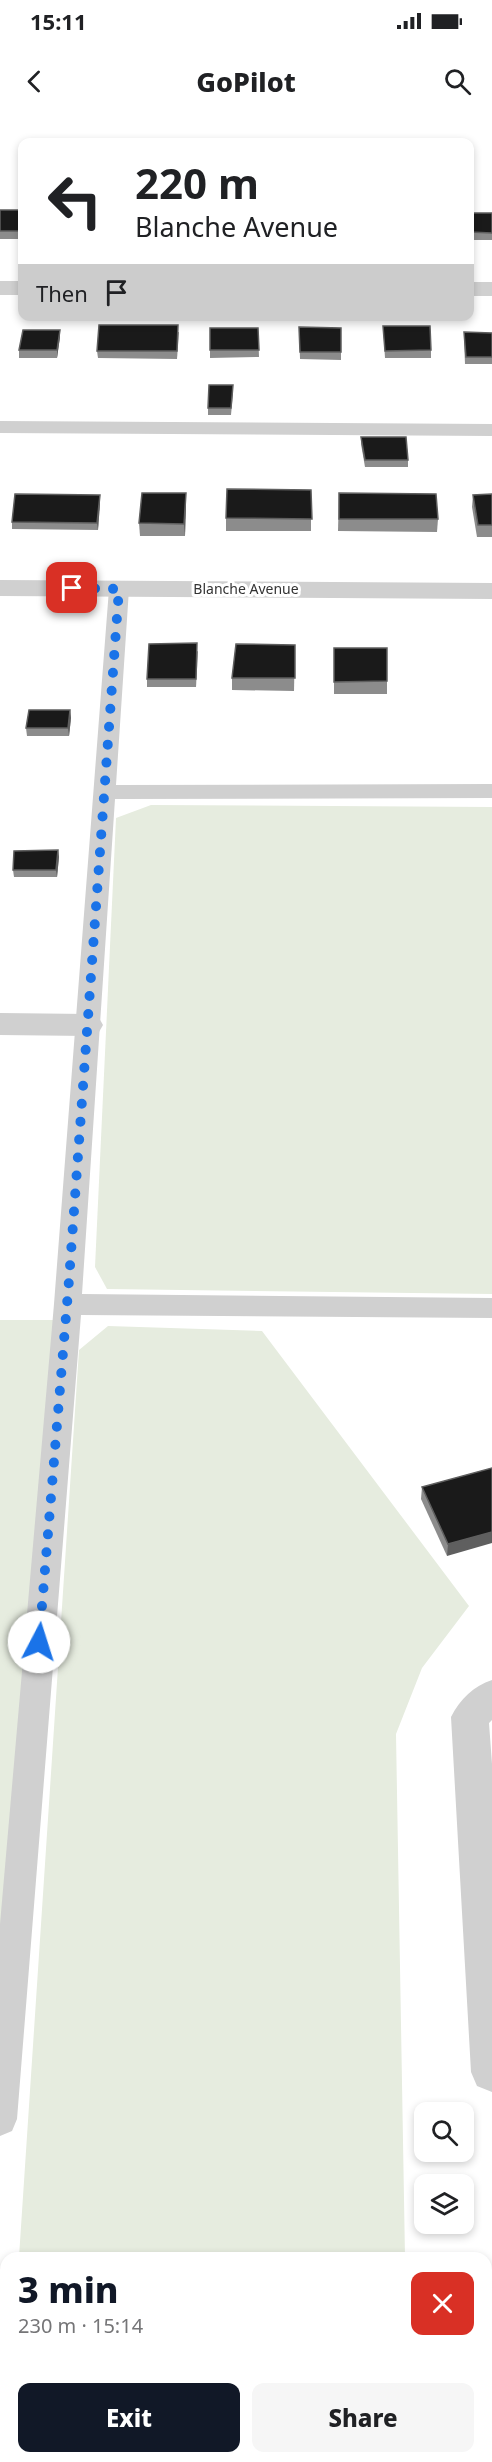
<!DOCTYPE html>
<meta charset="utf-8">
<style>
body{margin:0;font-family:"Noto Sans",sans-serif;background:#f6f6f6;color:#202124;height:100vh;display:flex;flex-direction:column;font-size:22px;white-space:nowrap}
*{box-sizing:border-box;margin:0}
p{font-size:20px;color:#757577}
.icon{flex:none;width:33px;height:33px;fill:none;stroke:currentColor;stroke-width:2;stroke-linecap:round;stroke-linejoin:round}
.map{position:relative;flex:1;overflow:hidden}
.drawer{position:absolute;left:0px;top:2132px;width:492px;height:212px;display:flex;flex-direction:column;background:#fff;border-radius:18px 18px 0 0;box-shadow:0 3px 9px #0003}
.drawer>*{flex:none}
.banner{position:absolute;left:18px;top:18px;width:456px;height:183px;border-radius:12px;box-shadow:0 3px 9px #0003;background:#fff;color:#202124;overflow:hidden}
.controls{position:absolute;left:414px;top:1982px;display:grid;gap:12px}
.controls a{display:grid;place-items:center;width:60px;height:60px;border-radius:12px;background:#fff;box-shadow:0 3px 9px #0003;font-size:30px}
.pin{position:absolute;display:grid;place-items:center;width:51px;height:51px;color:#fff;margin:-26px;border-radius:12px;box-shadow:0 3px 9px #0006}
.me{position:absolute;width:66px;margin:-33px;rotate:5deg;stroke-linejoin:round;filter:drop-shadow(0 0 4px #0008)}
.turn{display:flex;align-items:center;gap:21px;height:126px;padding:0 18px;font-size:27px}
.turn .icon{width:78px;height:78px;stroke-width:2.5}
.turn b{display:block;font-size:42px;line-height:51px}
.then{display:flex;align-items:center;height:57px;padding:0 18px;background:#0003;gap:12px;font-size:22px}
.round{display:grid;place-items:center;flex:none;width:63px;height:63px;border-radius:12px;background:#f6f6f6}
.head{display:flex;align-items:center;justify-content:space-between;height:102px;padding:0 18px}
h1{font-size:36px;font-weight:800;line-height:45px;color:#111827}
.action{display:flex;gap:12px;margin-top:auto;padding:12px 18px}
.action a{flex:1;height:69px;border-radius:12px;background:#111827;color:#fff;font-size:24px;font-weight:800;line-height:69px;text-align:center}
.action a+a{background:#f6f6f6;color:#202124}
.status{display:flex;justify-content:space-between;align-items:center;height:42px;padding:0 30px;background:#fff;direction:ltr}
.status svg{height:16px;fill:currentColor}
header{display:flex;justify-content:space-between;align-items:center;height:78px;padding:0 18px;background:#fff;font-size:27px;font-weight:800}
.map>svg:first-child{display:block}
</style>
<div class="status"><b>15:11</b><svg viewBox="0 0 49 12"><path d="M0 12V9h3v3zM5 12V6h3v6zM10 12V3h3v9zM15 12V0h3v12zM26 1h20v11H26zM47 4h2v5h-2z"/></svg></div>
<header><svg class="icon" aria-label="back" viewBox="0 0 24 24"><path d="M15 5l-7 7 7 7"/></svg>GoPilot<svg class="icon" aria-label="search" viewBox="0 0 24 24"><circle cx="10" cy="10" r="6"/><path d="M15 15l6 6"/></svg></header>
<div class="map">
<svg width="492" height="2342" viewBox="0 0 492 2342">
<rect width="100%" height="100%" fill="#fff"/>
<g fill="#e6ecdf">
<path d="M151 685 492 687V1174L107 1169 95 1147 116 698Z"/>
<path d="M0 1200H66L0 1880Z"/>
<path d="M108 1206 262 1211 469 1486 422 1548 396 1614 405 2137H19L79 1230Z"/>
<path d="M6 2337H370L367 2342H6Z"/>
</g>
<g fill="none" stroke-linecap="round" stroke-linejoin="round">
<g fill="#d0d0d0" fill-rule="evenodd">
<path d="M0 301 492 304V316L0 313Z"/>
<path d="M119 463 126 465 129 469 116 665 492 664V678L115 679 82 1174 492 1178V1198L81 1195 17 1999 12 2011 0 2016V1804L54 1184 109 469 112 465Z"/>
</g>
<g fill="#d0d0d0" fill-rule="evenodd">
<rect x="0" y="161" width="22" height="14"/>
<rect x="470" y="162" width="22" height="14"/>
<path d="M0 460 492 463V479L0 476Z"/>
<path d="M0 893 88 894 99 898 103 905 99 912 88 916 0 915Z"/>
<path d="M492 1560V1600L489 1603 492 1644V1972L477 1966 471 1952 451 1597C460 1579 474 1566 492 1560Z"/>
</g>
</g>
<g fill="#8c8c8c">
<rect x="0" y="90" width="22" height="29"/>
<rect x="470" y="93" width="22" height="27"/>
<path d="M383 206 431 230V238H385Z"/>
<path d="M299 207 341 232V240L300 239Z"/>
<path d="M210 208H258L259 237 210 238Z"/>
<path d="M60 210V217L57 238H19V230Z"/>
<path d="M179 212 177 239 98 238 97 231Z"/>
<path d="M464 212 492 213V244H465L464 220Z"/>
<path d="M233 273 231 295H208V288Z"/>
<path d="M361 317 408 340V347H365L361 324Z"/>
<path d="M311 370V411H226V398Z"/>
<path d="M186 373 185 416H140L139 403Z"/>
<path d="M339 373 438 399 437 412 338 411Z"/>
<path d="M492 374V417H477L472 387 473 375Z"/>
<path d="M100 383 98 410 12 409V402Z"/>
<path d="M295 525 294 571 232 570V558Z"/>
<path d="M334 528 387 561V574H334Z"/>
<path d="M198 531 196 567H147V559Z"/>
<path d="M70 590 71 598 69 616H27L26 608Z"/>
<path d="M58 730 59 737 57 757H14L13 750Z"/>
<path d="M492 1348 447 1436 421 1379 422 1367Z"/>
</g>
<g fill="#5f5f5f">
<path d="M60 210V217L57 238V230Z"/>
<path d="M186 373V386L185 416 184 404Z"/>
<path d="M100 375V383L98 410 97 403Z"/>
<path d="M70 590 71 598 69 616 68 608Z"/>
<path d="M58 730 59 737 57 757 56 750Z"/>
<path d="M492 1412V1423L447 1436 448 1424Z"/>
</g>
<g fill="#1a1a1a" stroke="#5f5f5f" stroke-width="1.5">
<path d="M0 90H22V103L21 111H0Z"/>
<path d="M470 93H492V113L470 112Z"/>
<path d="M99 205H178L177 231H97Z"/>
<path d="M383 206H430L431 230 385 231Z"/>
<path d="M299 207 341 208V232H300Z"/>
<path d="M210 208H258L259 230H210Z"/>
<path d="M23 210H60L57 230H19Z"/>
<path d="M464 212 492 213V237H466Z"/>
<path d="M209 265H233L231 288H208Z"/>
<path d="M361 317H406L408 340H365Z"/>
<path d="M227 369 311 370 312 399 226 398Z"/>
<path d="M142 373H186L184 404 139 403Z"/>
<path d="M339 373 436 374 438 399H339Z"/>
<path d="M15 374 100 375 97 403 12 402Z"/>
<path d="M492 374V405H478L473 375Z"/>
<path d="M197 523 196 559H147L149 524Z"/>
<path d="M236 524 295 525V558H232Z"/>
<path d="M334 528H387V561L334 562Z"/>
<path d="M29 590H70L68 608H26Z"/>
<path d="M58 730 56 750H13L14 731Z"/>
<path d="M492 1348V1412L448 1424 422 1367Z"/>
</g>
<g fill="none" stroke-linecap="round" stroke-linejoin="round">
<path stroke="#1a73e8" stroke-width="10" stroke-dasharray="0 18" d="M39 1522 69 1160 119 469 72 468"/>
</g>
<g text-anchor="middle" stroke-width="6" stroke-linejoin="round" paint-order="stroke">
<g font-size="14" fill="#333" stroke="#fff">
<text x="246" y="474">Blanche Avenue</text>
</g>
</g>
</svg>
<div class="controls">
<a><svg class="icon" aria-label="search" viewBox="0 0 24 24"><circle cx="10" cy="10" r="6"/><path d="M15 15l6 6"/></svg></a>
<a><svg class="icon" aria-label="layers" viewBox="0 0 24 24"><path d="M12 4l9 5-9 5-9-5zM3 14l9 5 9-5"/></svg></a>
</div>
<div class="pin" style="left:72px;top:468px;background:#d93025"><svg class="icon" aria-label="arrive" viewBox="0 0 24 24"><path d="M6 21V4h12l-3 4 3 4H6"/></svg></div>
<svg class="me" style="left:39px;top:1522px" viewBox="-20 -20 40 40"><circle r="19" fill="#fff"/><path d="M0-13L10 11 0 6-10 11z" fill="#1a73e8"/></svg>
<div class="banner">
<div class="turn"><svg class="icon" aria-label="left" viewBox="0 0 24 24"><path d="M17 20v-9H6M10 6l-5 5 5 5"/></svg><div><b>220 m</b>Blanche Avenue</div></div>
<div class="then">Then<svg class="icon" aria-label="arrive" viewBox="0 0 24 24"><path d="M6 21V4h12l-3 4 3 4H6"/></svg></div>
</div>
<section class="drawer">
<div class="head"><div><h1>3 min</h1><p>230 m · 15:14</p></div><a class="round" style="background:#d93025;color:#fff"><svg class="icon" aria-label="close" viewBox="0 0 24 24"><path d="M6 6l12 12M18 6L6 18"/></svg></a></div>
<div class="action"><a>Exit</a><a>Share</a></div>
</section>
</div>
